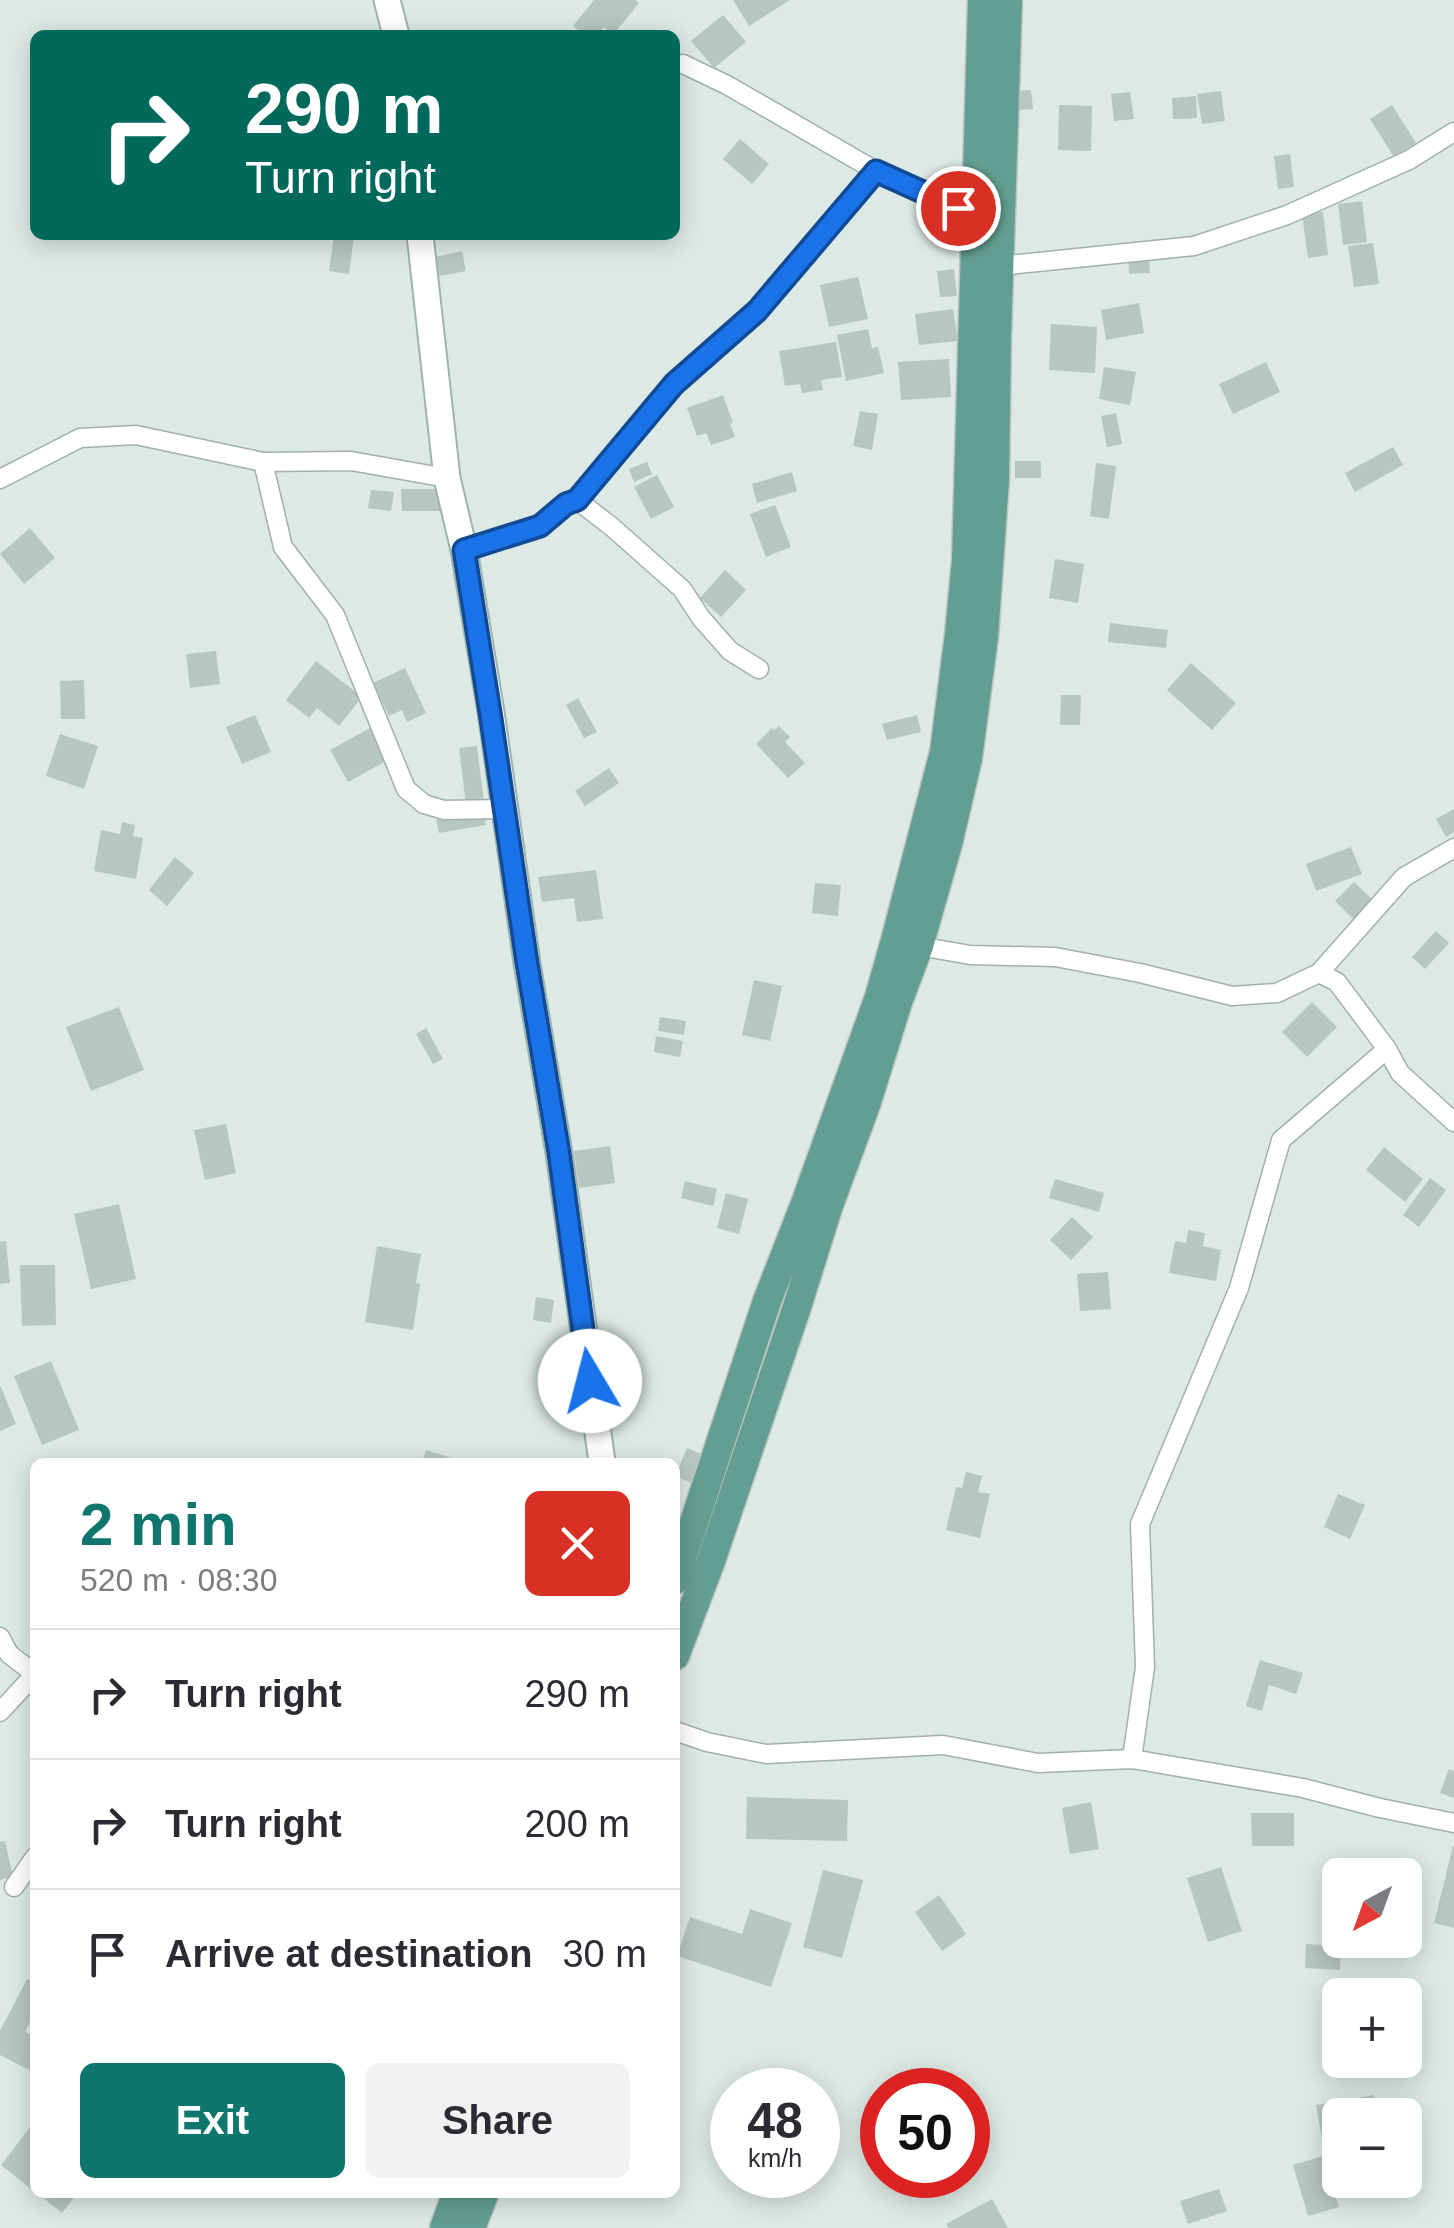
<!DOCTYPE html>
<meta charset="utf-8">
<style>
body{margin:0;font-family:Helvetica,sans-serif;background:#f2f2f3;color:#2b2b33;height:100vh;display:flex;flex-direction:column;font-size:38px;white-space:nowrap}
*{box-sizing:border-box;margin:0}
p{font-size:32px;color:#7c7c81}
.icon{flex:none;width:55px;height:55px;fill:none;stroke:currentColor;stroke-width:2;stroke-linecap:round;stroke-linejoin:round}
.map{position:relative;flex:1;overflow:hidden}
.side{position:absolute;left:30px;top:1458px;width:650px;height:740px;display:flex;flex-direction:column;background:#fff;border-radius:15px;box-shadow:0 5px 25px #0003}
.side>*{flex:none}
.banner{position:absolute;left:30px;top:30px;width:650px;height:210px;border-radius:15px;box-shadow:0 5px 25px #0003;background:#00695c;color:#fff;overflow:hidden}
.needle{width:65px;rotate:221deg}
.fabs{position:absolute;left:1322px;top:1858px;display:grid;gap:20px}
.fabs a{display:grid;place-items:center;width:100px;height:100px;border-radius:15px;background:#fff;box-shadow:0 5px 25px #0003;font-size:50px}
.speed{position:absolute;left:710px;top:2068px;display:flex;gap:20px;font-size:50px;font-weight:700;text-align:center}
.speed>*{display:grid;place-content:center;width:130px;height:130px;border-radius:50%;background:#fff;box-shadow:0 5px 25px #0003;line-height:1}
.speed small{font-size:25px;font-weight:400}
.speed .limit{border:15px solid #d22;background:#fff;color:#111}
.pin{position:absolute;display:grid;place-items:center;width:85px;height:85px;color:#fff;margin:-42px;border:5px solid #fff;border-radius:50%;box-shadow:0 2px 10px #0007}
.me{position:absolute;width:110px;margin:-55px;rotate:352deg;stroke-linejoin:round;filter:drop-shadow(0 0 8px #0008)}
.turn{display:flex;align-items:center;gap:35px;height:210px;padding:0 50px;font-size:45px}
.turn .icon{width:130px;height:130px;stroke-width:2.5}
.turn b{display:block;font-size:70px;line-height:85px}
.round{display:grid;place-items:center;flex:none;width:105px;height:105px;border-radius:15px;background:#f2f2f3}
.summary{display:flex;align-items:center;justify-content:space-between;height:170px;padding:0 50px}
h1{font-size:60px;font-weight:700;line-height:75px;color:#0f766e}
.primary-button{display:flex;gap:20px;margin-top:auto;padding:20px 50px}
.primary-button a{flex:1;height:115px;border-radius:15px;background:#0f766e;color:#fff;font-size:40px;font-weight:700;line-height:115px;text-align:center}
.primary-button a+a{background:#f2f2f3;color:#2b2b33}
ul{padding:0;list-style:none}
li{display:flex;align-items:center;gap:30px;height:130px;padding:0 50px;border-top:2px solid #e1e1e2}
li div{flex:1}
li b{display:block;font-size:38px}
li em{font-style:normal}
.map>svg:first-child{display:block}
</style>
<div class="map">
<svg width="1454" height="2228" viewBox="0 0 1454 2228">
<rect width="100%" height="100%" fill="#dde9e4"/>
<g fill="#b6c6c0">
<path d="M594 0H635L639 3 613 35 604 27 598 35H585L573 26Z"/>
<path d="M733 0H790L749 26Z"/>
<path d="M723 15 746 42 714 68 691 41Z"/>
<path d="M1031 90 1033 109 1019 110 1017 91Z"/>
<path d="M1221 91 1225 121 1202 124 1197 94Z"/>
<path d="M1130 92 1134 119 1114 121 1111 94Z"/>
<path d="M1196 96 1197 118 1173 119 1172 98Z"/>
<path d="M1059 105 1092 106 1091 151 1058 150Z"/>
<path d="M1392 105 1416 143 1394 157 1370 119Z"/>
<path d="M740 139 769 164 752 184 723 159Z"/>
<path d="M1290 154 1294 187 1278 189 1274 156Z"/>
<path d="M1362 201 1367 242 1343 245 1338 204Z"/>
<path d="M1323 212 1328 255 1308 258 1302 214Z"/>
<path d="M334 235H354L349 274 329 271Z"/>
<path d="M1373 243 1379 284 1354 287 1348 246Z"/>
<path d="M462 251 466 271 435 277 431 258Z"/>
<path d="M1149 254 1150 273 1129 274 1128 255Z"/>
<path d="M954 269 957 296 940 297 937 271Z"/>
<path d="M858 277 868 319 829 327 820 285Z"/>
<path d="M1139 303 1144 333 1106 340 1101 310Z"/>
<path d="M953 309 958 341 919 345 915 314Z"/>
<path d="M1051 324 1097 327 1095 373 1049 370Z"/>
<path d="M868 329 872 348 878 347 884 373 846 381 837 335Z"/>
<path d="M836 342 842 377 821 380 823 390 802 393 800 384 785 386 779 351Z"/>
<path d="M949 359 951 397 901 400 898 362Z"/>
<path d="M1266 362 1280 392 1233 414 1219 384Z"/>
<path d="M1104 367 1136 372 1130 405 1099 399Z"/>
<path d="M723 395 733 423 730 424 735 437 711 445 706 433 697 436 687 408Z"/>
<path d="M860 411 878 414 872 450 853 446Z"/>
<path d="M1116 413 1122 444 1107 447 1101 416Z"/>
<path d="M1393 447 1403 465 1355 492 1345 473Z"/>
<rect x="1015" y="461" width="26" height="17"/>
<path d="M647 462 652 474 634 482 629 469Z"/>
<path d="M1096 463 1116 466 1109 519 1090 516Z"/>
<path d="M792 472 797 491 757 503 752 484Z"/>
<path d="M657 475 674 507 651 519 634 487Z"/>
<path d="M401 489H442V511H402Z"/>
<path d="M371 490 394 492 391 511 368 508Z"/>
<path d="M775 505 791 547 766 557 750 514Z"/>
<path d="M30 528 55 558 24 584 0 554Z"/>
<path d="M1055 559 1084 564 1078 603 1049 598Z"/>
<path d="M725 570 746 590 721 617 700 598Z"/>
<path d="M1110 623 1168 630 1166 648 1108 642Z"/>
<path d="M216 651 220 684 190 688 186 654Z"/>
<path d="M316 661 362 697 339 726 317 708 309 718 286 700Z"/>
<path d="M1191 663 1236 703 1212 730 1167 690Z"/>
<path d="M405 668 426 713 407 722 402 710 389 716 373 683Z"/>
<path d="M84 680 85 719H61L60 681Z"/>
<path d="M1061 695H1081L1080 725H1060Z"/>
<path d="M578 698 597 732 584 738 566 705Z"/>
<path d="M255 715 271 752 242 764 226 727Z"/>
<path d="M917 715 921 732 887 740 882 724Z"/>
<path d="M779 726 790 737 785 742 805 763 788 778 756 744 772 728 774 730Z"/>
<path d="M370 728 388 760 348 782 330 750Z"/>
<path d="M60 734 98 746 84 789 46 776Z"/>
<path d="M477 746 484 803 466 805 459 748Z"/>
<path d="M609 768 619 783 585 806 575 791Z"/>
<path d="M1454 809V832L1446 837 1436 819Z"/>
<path d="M483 811 486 825 439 833 436 819Z"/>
<path d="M122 822 135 825 133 836 143 838 136 879 94 871 101 830 120 834Z"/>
<path d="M1351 847 1362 874 1316 891 1306 864Z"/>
<path d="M175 857 194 873 167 906 149 890Z"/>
<path d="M596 870 603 919 577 922 574 898 542 902 538 877Z"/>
<path d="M1354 882 1375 902 1356 922 1335 901Z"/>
<path d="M815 883 841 885 838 916 812 913Z"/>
<path d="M1436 931 1449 943 1425 969 1412 957Z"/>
<path d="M754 980 782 986 770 1041 742 1035Z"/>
<path d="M1312 1002 1337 1027 1307 1057 1282 1032Z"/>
<path d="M119 1007 144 1070 91 1091 66 1027Z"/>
<path d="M660 1017 686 1021 684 1035 658 1031Z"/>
<path d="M426 1028 443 1059 433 1064 416 1034Z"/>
<path d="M656 1036 683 1041 680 1057 654 1052Z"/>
<path d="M226 1124 236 1173 205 1180 194 1130Z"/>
<path d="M610 1146 615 1183 579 1188 574 1151Z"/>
<path d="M1384 1147 1423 1179 1405 1202 1366 1170Z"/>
<path d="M1430 1178 1446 1190 1419 1227 1403 1215Z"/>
<path d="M1055 1179 1104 1193 1099 1212 1049 1198Z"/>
<path d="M685 1181 717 1189 713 1206 681 1198Z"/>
<path d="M726 1193 748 1199 739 1234 717 1228Z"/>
<path d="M119 1204 136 1279 91 1289 74 1214Z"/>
<path d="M1072 1217 1093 1237 1071 1260 1050 1240Z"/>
<path d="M1188 1230 1205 1233 1203 1246 1221 1250 1216 1281 1169 1273 1175 1241 1186 1243Z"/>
<path d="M6 1241 10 1283 0 1284V1242Z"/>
<path d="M377 1246 421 1254 416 1283 420 1284 413 1330 365 1322Z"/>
<path d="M20 1265H55L56 1325 22 1326Z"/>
<path d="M1108 1272 1111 1309 1080 1311 1077 1274Z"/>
<path d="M536 1297 554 1300 551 1323 533 1320Z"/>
<path d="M51 1361 79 1430 42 1445 14 1376Z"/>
<path d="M0 1385 16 1424 0 1431Z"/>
<path d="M687 1448 711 1458 699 1486 675 1476Z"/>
<path d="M426 1450 464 1462H422Z"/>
<path d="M966 1472 982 1476 978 1492 990 1494 980 1538 946 1530 956 1487 962 1488Z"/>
<path d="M1338 1494 1365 1505 1350 1539 1324 1527Z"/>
<path d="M1260 1660 1303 1673 1296 1694 1269 1685 1262 1711 1246 1706Z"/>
<path d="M1449 1769 1454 1771V1798L1440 1793Z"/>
<path d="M747 1797 848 1800 847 1841 746 1839Z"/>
<path d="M1091 1802 1099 1849 1070 1854 1062 1808Z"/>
<path d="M1251 1813H1294V1846H1252Z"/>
<path d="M5 1841 13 1877 0 1880V1842Z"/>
<path d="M1453 1846H1454V1928L1434 1923Z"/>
<path d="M1221 1867 1242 1931 1208 1942 1187 1878Z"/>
<path d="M823 1870 863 1880 842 1958 803 1947Z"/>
<path d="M939 1895 966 1934 942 1951 915 1912Z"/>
<path d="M750 1909 792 1923 771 1987 677 1956 690 1917 742 1934Z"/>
<path d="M1306 1944 1341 1946 1340 1970 1305 1968Z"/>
<path d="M27 1979 35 1983V2011L25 2032 35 2037V2068L33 2072 0 2055V2031Z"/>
<path d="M1374 2095 1378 2115H1340V2142L1323 2145 1316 2105Z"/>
<path d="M35 2121V2192L1 2165Z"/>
<path d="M1323 2156 1339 2207 1308 2216 1293 2165Z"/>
<path d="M1219 2189 1227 2211 1188 2224 1180 2201Z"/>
<path d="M36 2192H78L62 2213Z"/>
<path d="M992 2199 1008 2228H949L946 2224Z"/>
</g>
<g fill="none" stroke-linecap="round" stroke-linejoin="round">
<g stroke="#a0b0ab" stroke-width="21">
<g id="minor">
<path d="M683 64 727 85 876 171 977 216"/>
<path d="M999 266 1194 246 1287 215 1409 160 1454 132"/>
<path d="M263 462 283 547 335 615 406 789 424 804 444 810 504 809"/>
<path d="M0 479 80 438 136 435 263 462 351 461 447 478"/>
<path d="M577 500 612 527 682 589 701 618 730 651 759 669"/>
<path d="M464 550 540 526 567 504 577 500 674 384 757 311 876 171"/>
<path d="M919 946 970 955 1055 957 1140 973 1232 996 1277 993 1319 973 1337 982 1387 1049 1400 1073 1454 1122"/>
<path d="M1319 973 1404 877 1454 848"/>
<path d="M0 1637 9 1654 35 1674"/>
<path d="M0 1712 35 1674"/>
<path d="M675 1731 707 1742 766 1754 943 1745 1038 1763 1132 1759 1303 1788 1380 1808 1454 1823"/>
<path d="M1132 1759 1145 1667 1140 1524 1239 1288 1281 1140 1387 1049"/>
<path d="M14 1887 35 1857"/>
</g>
</g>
<g stroke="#9db4ad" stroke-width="29">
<g id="secondary">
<path d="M387 0 396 35"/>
<path d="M420 235 447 478 464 550 491 712 527 963 559 1153 602 1462"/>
</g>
</g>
<g stroke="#bcc3c2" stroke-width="31">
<g id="primary">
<path d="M675 1580 767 1301 806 1201 879 997 896 937 944 752 959 634 966 560 982 0"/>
<path d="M675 1656 711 1561 796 1310 828 1208 866 1105 898 1002 919 946 948 844 968 758 984 637 995 479 997 337 1008 0"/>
<path d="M444 2228 457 2192"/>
<path d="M471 2228 485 2192"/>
</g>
</g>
<use href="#minor" stroke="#fff" stroke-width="18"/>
<use href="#secondary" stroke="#fff" stroke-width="25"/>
<use href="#primary" stroke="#629e91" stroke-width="28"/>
</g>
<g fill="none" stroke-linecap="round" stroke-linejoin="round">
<g stroke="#114b97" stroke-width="25">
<path id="route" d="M590 1381 559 1153 527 963 490 712 464 550 540 526 566 504 577 500 674 384 757 311 876 171 958 208"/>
</g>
<use href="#route" stroke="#1a73e8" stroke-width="18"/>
</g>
</svg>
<div class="fabs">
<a><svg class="needle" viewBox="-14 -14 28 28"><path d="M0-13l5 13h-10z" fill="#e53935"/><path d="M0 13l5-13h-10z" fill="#7c7c81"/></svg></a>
<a>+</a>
<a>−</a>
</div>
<div class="speed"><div>48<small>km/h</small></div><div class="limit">50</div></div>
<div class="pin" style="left:958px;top:208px;background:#d93025"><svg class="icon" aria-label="arrive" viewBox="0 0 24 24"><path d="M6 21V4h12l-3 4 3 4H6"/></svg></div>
<svg class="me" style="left:590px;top:1381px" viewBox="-20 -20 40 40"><circle r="19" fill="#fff"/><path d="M0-13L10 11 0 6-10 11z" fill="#1a73e8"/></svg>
<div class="banner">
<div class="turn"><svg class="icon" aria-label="right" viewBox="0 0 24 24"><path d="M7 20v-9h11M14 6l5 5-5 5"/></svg><div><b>290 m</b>Turn right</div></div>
</div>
<section class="side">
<div class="summary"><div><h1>2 min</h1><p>520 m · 08:30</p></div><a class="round" style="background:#d93025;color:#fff"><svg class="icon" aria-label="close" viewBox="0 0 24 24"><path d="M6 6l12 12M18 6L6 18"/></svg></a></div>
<ul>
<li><svg class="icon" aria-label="right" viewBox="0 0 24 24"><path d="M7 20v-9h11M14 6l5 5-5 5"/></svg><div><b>Turn right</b></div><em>290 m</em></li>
<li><svg class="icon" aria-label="right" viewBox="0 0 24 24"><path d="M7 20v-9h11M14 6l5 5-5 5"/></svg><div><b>Turn right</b></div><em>200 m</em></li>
<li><svg class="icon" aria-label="arrive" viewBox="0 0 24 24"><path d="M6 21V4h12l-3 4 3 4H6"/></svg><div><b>Arrive at destination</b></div><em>30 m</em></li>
</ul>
<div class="primary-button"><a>Exit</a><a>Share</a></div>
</section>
</div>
